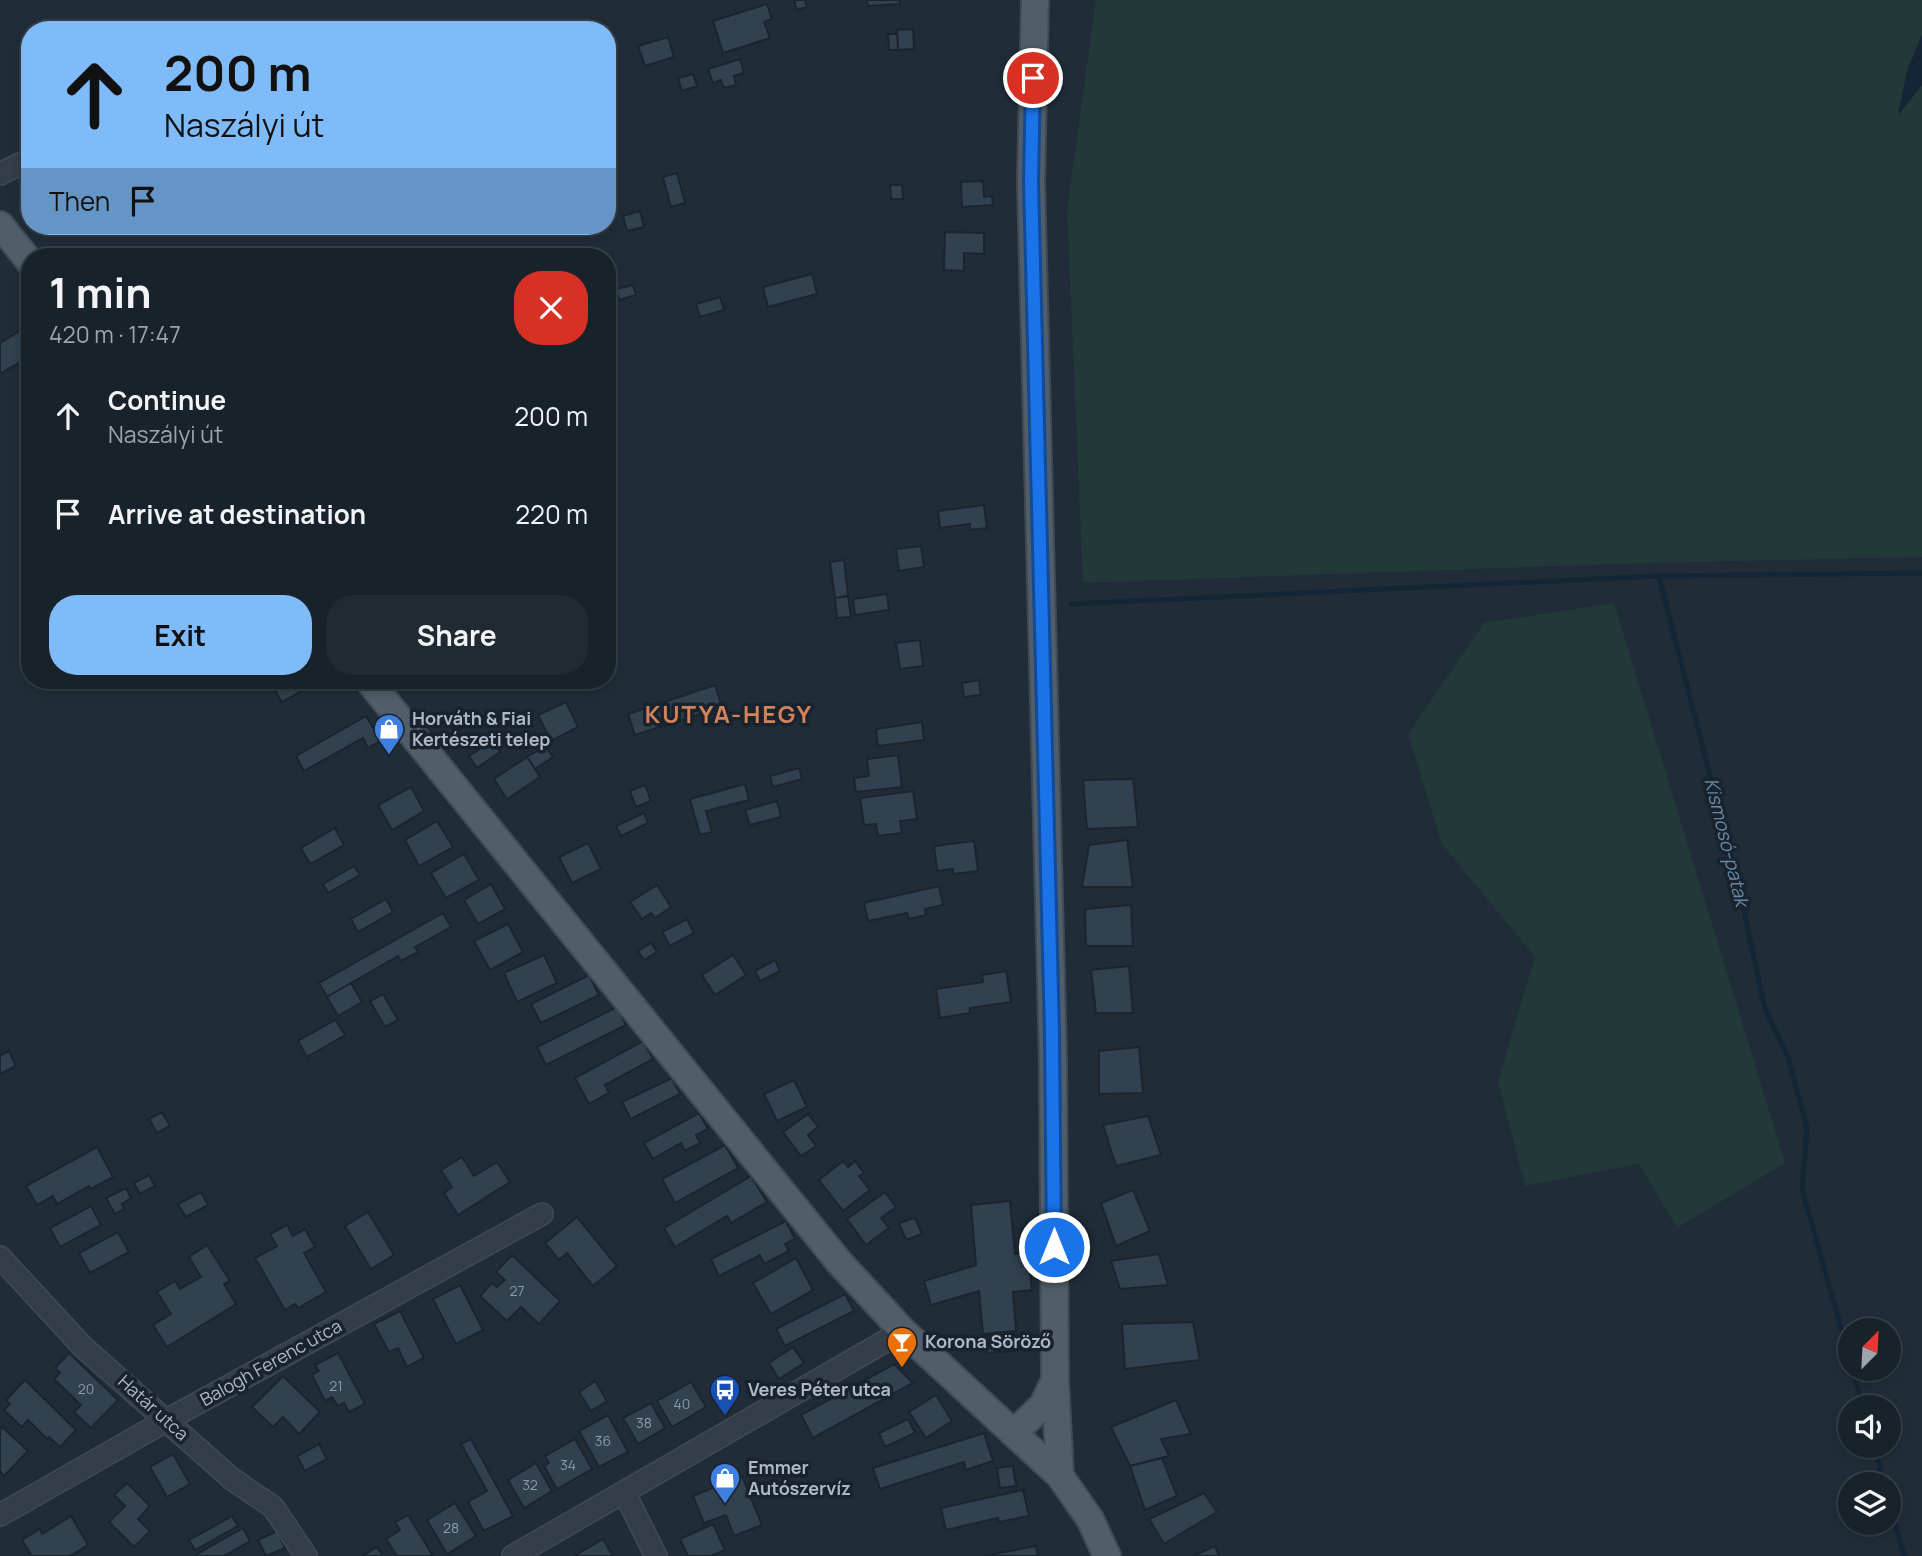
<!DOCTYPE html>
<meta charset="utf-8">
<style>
body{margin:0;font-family:Manrope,sans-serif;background:#212a32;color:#f1f3f6;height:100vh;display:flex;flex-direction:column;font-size:26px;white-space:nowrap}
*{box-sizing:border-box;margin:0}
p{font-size:23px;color:#9fa4a8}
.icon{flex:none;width:38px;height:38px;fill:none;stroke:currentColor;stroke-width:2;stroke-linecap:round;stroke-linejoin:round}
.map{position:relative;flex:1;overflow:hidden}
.side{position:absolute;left:21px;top:248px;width:595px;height:441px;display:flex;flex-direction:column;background:#18222a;border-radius:28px;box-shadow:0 4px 10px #0003,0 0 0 2px #363f47}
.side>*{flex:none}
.hud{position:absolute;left:21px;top:21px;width:595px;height:214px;border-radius:28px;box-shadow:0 4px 10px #0003,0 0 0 2px #363f47;background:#7fbbf8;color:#111;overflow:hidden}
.needle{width:46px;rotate:24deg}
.buttons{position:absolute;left:1838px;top:1318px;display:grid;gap:14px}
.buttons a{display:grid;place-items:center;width:63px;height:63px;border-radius:50%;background:#18222a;box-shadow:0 4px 10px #0003,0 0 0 2px #363f47;font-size:35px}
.pin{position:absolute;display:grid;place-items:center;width:60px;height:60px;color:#fff;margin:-30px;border:4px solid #fff;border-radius:50%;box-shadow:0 2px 7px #0007}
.me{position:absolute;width:77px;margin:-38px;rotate:0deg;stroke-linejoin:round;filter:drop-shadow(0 0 5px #0008)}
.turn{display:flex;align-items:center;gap:24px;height:147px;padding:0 28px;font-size:32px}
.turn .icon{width:91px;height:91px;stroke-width:2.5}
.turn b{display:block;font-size:49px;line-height:60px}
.then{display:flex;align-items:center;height:66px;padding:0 28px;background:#0003;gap:14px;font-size:26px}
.round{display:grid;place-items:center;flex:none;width:74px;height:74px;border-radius:28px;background:#212a32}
.overview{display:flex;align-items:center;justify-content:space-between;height:119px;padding:0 28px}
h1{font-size:42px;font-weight:700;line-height:52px}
.button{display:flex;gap:14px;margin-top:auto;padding:14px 28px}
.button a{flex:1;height:80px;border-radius:28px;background:#7fbbf8;color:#111;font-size:28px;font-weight:700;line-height:80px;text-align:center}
.button a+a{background:#212a32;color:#f1f3f6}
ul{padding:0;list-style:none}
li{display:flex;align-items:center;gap:21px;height:98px;padding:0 28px}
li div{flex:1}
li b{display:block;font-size:26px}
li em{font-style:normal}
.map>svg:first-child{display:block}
</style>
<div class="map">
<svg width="1922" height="1556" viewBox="0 0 1922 1556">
<rect width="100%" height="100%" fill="#202d38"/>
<g fill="#223839">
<path d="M1096 0H1922V35L1907 71 1899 114 1922 85V557L1647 563 1083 583 1067 210Z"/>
<path d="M1614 603 1785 1163 1677 1228 1639 1164 1525 1186 1498 1081 1535 957 1442 844 1408 734 1484 623Z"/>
</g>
<path fill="#142535" d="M1922 35V85L1898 115 1907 71Z"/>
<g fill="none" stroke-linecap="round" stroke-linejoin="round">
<g stroke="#142535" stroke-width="5">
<path d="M1071 604 1659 576"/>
<path d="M1850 1360 1802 1189 1807 1128 1788 1057 1765 1009 1740 893 1659 576 1922 573"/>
<path d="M1852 1368 1863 1407"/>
<path d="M1874 1446 1884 1484"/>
<path d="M1888 1498 1904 1556"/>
</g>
</g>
<g fill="#32414f" stroke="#1b252f" stroke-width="2">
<path d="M794 0H805L807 7 797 10Z"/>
<path d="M867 0H900V4L868 6Z"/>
<path d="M767 4 772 19 764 22 770 38 723 53 713 21Z"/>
<path d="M913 29 914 49 898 50 897 30Z"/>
<path d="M888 34H897L898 50H889Z"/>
<path d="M668 37 674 57 645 66 638 46Z"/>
<path d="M740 59 744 73 734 76 736 85 724 88 721 80 713 83 708 69Z"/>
<path d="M693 74 697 86 682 91 678 78Z"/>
<path d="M677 173 685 203 671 207 663 177Z"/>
<path d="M983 181 984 197 992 196 993 205 962 207 961 182Z"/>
<path d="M890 185H902L903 199H891Z"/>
<path d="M640 211 644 227 627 231 623 216Z"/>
<path d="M945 232 984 233V254L964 253V271L944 270Z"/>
<path d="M812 274 817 294 768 307 763 287Z"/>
<path d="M633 285 636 295 619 300 616 289Z"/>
<path d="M720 297 724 310 700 317 696 304Z"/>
<path d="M30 325V356L0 374V343Z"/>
<path d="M984 505 987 528 970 530V524L940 528 938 511Z"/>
<path d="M921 546 924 567 899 571 896 549Z"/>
<path d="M844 560 848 596 835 598 830 562Z"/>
<path d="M887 594 889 610 855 615 853 599Z"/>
<path d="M848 596 851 617 837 618 835 598Z"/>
<path d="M920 640 923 666 900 669 896 643Z"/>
<path d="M979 680 981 695 964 697 962 683Z"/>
<path d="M272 681H319L282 702 270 682Z"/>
<path d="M715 685 722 707 635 735 628 714Z"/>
<path d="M566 702 578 727 551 741 538 715Z"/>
<path d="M366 716 381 741 368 748 363 738 304 771 296 756Z"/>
<path d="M922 722 924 740 878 746 876 729Z"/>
<path d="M492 741 500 752 477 768 469 756Z"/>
<path d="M545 746 553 757 535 769 527 757Z"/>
<path d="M898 755 902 787 856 792 854 778 869 776 867 759Z"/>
<path d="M527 757 540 777 507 799 494 779Z"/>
<path d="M799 768 802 779 773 787 770 776Z"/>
<path d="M1133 779 1138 827 1087 829 1083 780Z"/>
<path d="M745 784 749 800 706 811 712 832 700 835 690 799Z"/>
<path d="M645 785 651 801 636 807 630 791Z"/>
<path d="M411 787 424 811 392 830 378 805Z"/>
<path d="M913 791 917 819 900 821 902 833 878 836 876 824 864 825 860 798Z"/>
<path d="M777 801 781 817 750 825 745 810Z"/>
<path d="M644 813 648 823 621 836 616 826Z"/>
<path d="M437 821 453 847 419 866 405 840Z"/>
<path d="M335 828 344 845 310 864 301 848Z"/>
<path d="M1127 840 1133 887H1082L1089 845Z"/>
<path d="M974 841 978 871 953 874V869L937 871 934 846Z"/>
<path d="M588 843 601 869 572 883 559 857Z"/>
<path d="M464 854 479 880 446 898 431 873Z"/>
<path d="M354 866 360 875 328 893 323 884Z"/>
<path d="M491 884 505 909 478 924 464 900Z"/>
<path d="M657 885 671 907 655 918 651 913 642 919 630 902Z"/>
<path d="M939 886 943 905 925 909 926 915 909 919 907 913 868 921 864 903Z"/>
<path d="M386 899 393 912 358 932 351 919Z"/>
<path d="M1131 905 1133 946H1086L1085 909Z"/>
<path d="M443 913 451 927 415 947 418 952 401 961 398 956 327 997 319 983Z"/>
<path d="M687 919 694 933 670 946 662 932Z"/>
<path d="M508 924 523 952 490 970 474 941Z"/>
<path d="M651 943 657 952 644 960 638 951Z"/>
<path d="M544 955 557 983 517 1002 504 973Z"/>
<path d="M733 955 746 975 715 995 702 975Z"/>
<path d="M775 960 780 971 760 981 755 971Z"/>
<path d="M1129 966 1133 1013H1096L1091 970Z"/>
<path d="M1006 971 1011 1002 970 1008V1013L940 1018 936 989 983 982 982 975Z"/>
<path d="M589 975 599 995 541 1023 531 1004Z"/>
<path d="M351 983 362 1002 338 1016 327 997Z"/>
<path d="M383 994 398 1020 385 1027 370 1001Z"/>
<path d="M617 1007 626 1025 546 1065 537 1047Z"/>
<path d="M335 1020 345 1035 307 1057 298 1041Z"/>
<path d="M643 1041 653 1059 605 1085 609 1093 589 1104 575 1078Z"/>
<path d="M1139 1047 1143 1093 1099 1094V1051Z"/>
<path d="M9 1051 16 1066 0 1074V1056Z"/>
<path d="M672 1078 680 1094 631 1119 622 1102Z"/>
<path d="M794 1080 807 1107 777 1121 764 1094Z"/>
<path d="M162 1112 170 1126 157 1133 149 1119Z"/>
<path d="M699 1113 708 1129 696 1135 700 1143 685 1151 681 1143 653 1159 644 1143Z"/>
<path d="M808 1114 818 1127 808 1135 816 1146 801 1156 783 1132Z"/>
<path d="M1148 1116 1161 1155 1116 1166 1103 1125Z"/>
<path d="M725 1145 738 1168 675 1203 662 1179Z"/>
<path d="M97 1147 113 1177 91 1189 89 1186 57 1204 53 1196 37 1205 26 1186Z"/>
<path d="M462 1157 474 1176 497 1162 510 1182 458 1215 444 1193 452 1187 441 1170Z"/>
<path d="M843 1161 848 1167 855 1161 864 1173 859 1176 870 1190 843 1211 819 1180Z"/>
<path d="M149 1175 155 1186 140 1194 134 1183Z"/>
<path d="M751 1176 767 1202 731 1223 727 1216 675 1247 664 1228Z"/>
<path d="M126 1188 131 1198 122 1204 124 1209 115 1214 106 1198Z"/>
<path d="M1133 1190 1150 1231 1116 1246 1101 1203Z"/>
<path d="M201 1192 208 1205 186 1217 178 1204Z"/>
<path d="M885 1192 896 1207 881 1218 889 1228 866 1245 847 1219Z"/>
<path d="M1010 1201 1015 1254 1028 1253 1032 1290 1013 1292 1016 1331 983 1334 979 1291 931 1305 924 1281 976 1265 971 1205Z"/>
<path d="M91 1206 101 1225 60 1247 50 1228Z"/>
<path d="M368 1212 394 1255 371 1269 345 1226Z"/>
<path d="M577 1217 617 1266 593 1286 567 1253 559 1260 545 1243Z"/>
<path d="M915 1218 922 1234 906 1240 899 1223Z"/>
<path d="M786 1221 795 1239 785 1244 789 1251 764 1264 760 1255 719 1276 711 1259Z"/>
<path d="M287 1225 293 1236 305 1229 315 1247 304 1253 326 1292 298 1308 295 1304 285 1310 255 1258 277 1246 270 1234Z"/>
<path d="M118 1232 129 1252 90 1273 79 1253Z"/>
<path d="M207 1245 230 1281 224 1284 236 1304 167 1347 153 1325 171 1314 157 1292 175 1281 180 1289 201 1277 189 1257Z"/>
<path d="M1159 1254 1168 1285 1120 1289 1111 1261Z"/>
<path d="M512 1255 560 1301 539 1324 521 1307 507 1321 480 1296 492 1283 497 1287 505 1280 496 1272Z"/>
<path d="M796 1258 813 1290 771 1314 753 1283Z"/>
<path d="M460 1285 483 1330 456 1344 433 1299Z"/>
<path d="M845 1294 854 1311 785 1346 776 1329Z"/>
<path d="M400 1311 424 1358 407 1367 398 1348 389 1352 374 1324Z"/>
<path d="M1193 1322 1200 1360 1125 1369 1122 1324Z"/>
<path d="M1013 1333 1015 1351 986 1353 984 1336Z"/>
<path d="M793 1347 804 1363 779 1379 769 1363Z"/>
<path d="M69 1353 118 1400 91 1428 74 1412 81 1405 54 1379 60 1373 55 1368Z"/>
<path d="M338 1353 365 1404 349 1412 344 1403 338 1406 332 1397 325 1401 312 1375 319 1371 315 1365Z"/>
<path d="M894 1364 913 1383 813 1438 801 1415Z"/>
<path d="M283 1376 320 1412 299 1434 283 1417 273 1427 252 1407Z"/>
<path d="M25 1380 76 1430 60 1447 49 1437 47 1439 28 1420 22 1427 4 1410 10 1404 6 1400Z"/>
<path d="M595 1381 607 1401 591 1411 579 1392Z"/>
<path d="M691 1382 706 1407 672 1427 657 1401Z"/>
<path d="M936 1395 952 1421 926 1438 909 1412Z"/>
<path d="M1176 1400 1191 1434 1161 1439 1169 1456 1130 1466 1111 1427Z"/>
<path d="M651 1403 665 1428 638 1444 623 1418Z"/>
<path d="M608 1415 628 1452 599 1467 579 1431Z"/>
<path d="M908 1419 915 1433 885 1447 879 1433Z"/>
<path d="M2 1427 28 1451 4 1476 0 1471V1429Z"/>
<path d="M984 1433 993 1461 966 1470 964 1462 880 1489 873 1468Z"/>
<path d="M471 1439 513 1516 484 1531 468 1502 487 1491 461 1444Z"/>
<path d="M575 1439 592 1469 557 1489 544 1466 549 1463 545 1456Z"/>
<path d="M319 1444 327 1459 305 1471 297 1456Z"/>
<path d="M173 1454 190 1484 167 1497 150 1467Z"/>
<path d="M1162 1458 1177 1496 1145 1510 1130 1466Z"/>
<path d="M536 1463 552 1491 524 1508 508 1480Z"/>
<path d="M1013 1466 1016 1486 1000 1488 997 1468Z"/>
<path d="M742 1476 762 1525 734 1536 726 1515 704 1523 693 1496Z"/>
<path d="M127 1483 150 1506 138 1519 150 1531 134 1547 109 1522 125 1506 114 1495Z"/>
<path d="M1023 1490 1029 1516 999 1522 998 1518 946 1530 941 1508Z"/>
<path d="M1204 1493 1217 1512 1164 1544 1149 1519Z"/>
<path d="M455 1503 476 1536 447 1554 427 1520Z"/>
<path d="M408 1515 433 1556H397L386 1539 400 1530 395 1522Z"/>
<path d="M71 1516 88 1545 70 1556H32L22 1540 40 1529 42 1534Z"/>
<path d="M232 1516 238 1526 195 1550 189 1540Z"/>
<path d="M713 1524 725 1550 711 1556H688L680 1539Z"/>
<path d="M243 1528 250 1541 224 1556H198L197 1554Z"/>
<path d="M277 1531 285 1548 266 1556 258 1540Z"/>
<path d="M603 1539 613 1556H574Z"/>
<path d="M1036 1546 1038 1556H984Z"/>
<path d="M1215 1546 1219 1556H1193Z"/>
<path d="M377 1547 383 1556H362Z"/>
</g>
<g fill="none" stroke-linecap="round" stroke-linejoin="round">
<g stroke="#404a55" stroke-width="24">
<g id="minor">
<path d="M0 174 30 159"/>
<path d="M0 1257 83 1347 232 1479 273 1507 306 1556"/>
<path d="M624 1492 656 1556"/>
<path d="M0 1515 167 1420 542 1214"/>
<path d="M513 1556 903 1331"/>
</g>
</g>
<g stroke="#404a55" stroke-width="30">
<g id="major">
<path d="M1035 0 1031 182 1053 1060 1055 1380 1060 1476"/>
<path d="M0 225 30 262"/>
<path d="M369 681 839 1262 903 1331 1060 1476 1090 1519 1107 1556"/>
<path d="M1015 1432 1043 1405 1055 1380"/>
</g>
</g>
<use href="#minor" stroke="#333e48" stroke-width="21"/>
<use href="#major" stroke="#515d68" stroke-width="26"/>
</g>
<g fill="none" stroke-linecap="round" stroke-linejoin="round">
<g stroke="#114b97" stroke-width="18">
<path id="route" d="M1033 78 1031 182 1052 1034 1054 1247"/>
</g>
<use href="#route" stroke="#1a73e8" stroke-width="12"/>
</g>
<defs>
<g id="shop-pin" transform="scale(1.575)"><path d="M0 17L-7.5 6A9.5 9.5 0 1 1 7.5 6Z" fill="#3f7fe0" stroke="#19232d"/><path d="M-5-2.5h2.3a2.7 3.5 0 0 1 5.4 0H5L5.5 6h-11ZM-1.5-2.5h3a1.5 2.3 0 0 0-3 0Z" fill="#fff"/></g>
<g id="bar-pin" transform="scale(1.575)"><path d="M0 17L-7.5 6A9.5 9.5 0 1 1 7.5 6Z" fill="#e8710a" stroke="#19232d"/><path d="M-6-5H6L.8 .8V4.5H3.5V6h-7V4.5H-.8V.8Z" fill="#fff"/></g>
<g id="bus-pin" transform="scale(1.575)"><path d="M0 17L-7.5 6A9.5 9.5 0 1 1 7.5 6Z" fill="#1a4fb4" stroke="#19232d"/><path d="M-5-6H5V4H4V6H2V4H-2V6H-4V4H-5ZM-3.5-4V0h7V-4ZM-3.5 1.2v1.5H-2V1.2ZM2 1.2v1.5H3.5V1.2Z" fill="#fff"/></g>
</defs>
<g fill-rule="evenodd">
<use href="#shop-pin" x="389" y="729"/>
<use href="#bar-pin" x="902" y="1342"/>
<use href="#bus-pin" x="725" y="1390"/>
<use href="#shop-pin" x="725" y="1478"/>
</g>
<g text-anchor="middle" stroke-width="7" stroke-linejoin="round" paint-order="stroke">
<g font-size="14" fill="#8d99a6">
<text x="517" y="1296">27</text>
<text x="336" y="1391">21</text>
<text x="86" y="1394">20</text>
<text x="682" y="1409">40</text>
<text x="644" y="1428">38</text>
<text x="603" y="1446">36</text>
<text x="568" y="1470">34</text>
<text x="530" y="1490">32</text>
<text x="451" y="1533">28</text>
</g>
<g font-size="18" font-weight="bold" fill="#aeb9c5" stroke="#19232d" text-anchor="start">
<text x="412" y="725">Horváth &amp; Fiai<tspan x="412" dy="21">Kertészeti telep</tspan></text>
<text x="925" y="1348">Korona Söröző</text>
<text x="748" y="1396">Veres Péter utca</text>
<text x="748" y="1474">Emmer<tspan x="748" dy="21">Autószervíz</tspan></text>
</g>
<g font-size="18" fill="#aeb9c5" stroke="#19232d">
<text transform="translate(271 1363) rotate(-29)" y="6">Balogh Ferenc utca</text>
<text transform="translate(153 1408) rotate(42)" y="6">Határ utca</text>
</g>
<g font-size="19" font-style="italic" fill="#6687a5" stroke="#19232d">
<text transform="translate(1727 842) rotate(76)" y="7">Kismosó-patak</text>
</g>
<g font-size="24" font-weight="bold" letter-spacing="2" fill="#d4825a" stroke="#19232d">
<text x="729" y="723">KUTYA-HEGY</text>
</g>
</g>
</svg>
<div class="buttons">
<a><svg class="needle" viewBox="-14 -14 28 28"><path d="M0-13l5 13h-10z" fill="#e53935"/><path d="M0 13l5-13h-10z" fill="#9fa4a8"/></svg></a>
<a><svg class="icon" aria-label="sound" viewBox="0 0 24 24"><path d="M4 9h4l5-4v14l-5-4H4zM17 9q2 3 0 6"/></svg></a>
<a><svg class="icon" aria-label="layers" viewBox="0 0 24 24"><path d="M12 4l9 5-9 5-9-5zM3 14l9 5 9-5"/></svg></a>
</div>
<div class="pin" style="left:1033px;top:78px;background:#d93025"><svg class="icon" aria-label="arrive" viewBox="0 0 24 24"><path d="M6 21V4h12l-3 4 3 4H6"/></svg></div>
<svg class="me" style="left:1054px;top:1247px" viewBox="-20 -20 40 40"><circle r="17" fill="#1a73e8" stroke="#fff" stroke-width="3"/><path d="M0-11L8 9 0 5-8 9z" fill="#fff"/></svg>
<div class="hud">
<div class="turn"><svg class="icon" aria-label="ahead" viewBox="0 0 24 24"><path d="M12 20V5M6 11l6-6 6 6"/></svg><div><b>200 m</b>Naszályi út</div></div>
<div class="then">Then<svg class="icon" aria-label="arrive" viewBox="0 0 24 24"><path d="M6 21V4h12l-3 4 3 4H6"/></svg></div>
</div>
<section class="side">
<div class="overview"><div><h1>1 min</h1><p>420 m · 17:47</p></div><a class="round" style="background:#d93025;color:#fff"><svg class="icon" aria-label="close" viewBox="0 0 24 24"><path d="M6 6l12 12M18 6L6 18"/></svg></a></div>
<ul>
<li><svg class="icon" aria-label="ahead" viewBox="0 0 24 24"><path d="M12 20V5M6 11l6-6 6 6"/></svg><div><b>Continue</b><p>Naszályi út</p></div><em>200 m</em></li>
<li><svg class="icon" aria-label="arrive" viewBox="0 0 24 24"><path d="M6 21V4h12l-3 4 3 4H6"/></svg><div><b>Arrive at destination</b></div><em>220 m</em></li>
</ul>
<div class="button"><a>Exit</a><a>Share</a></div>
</section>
</div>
